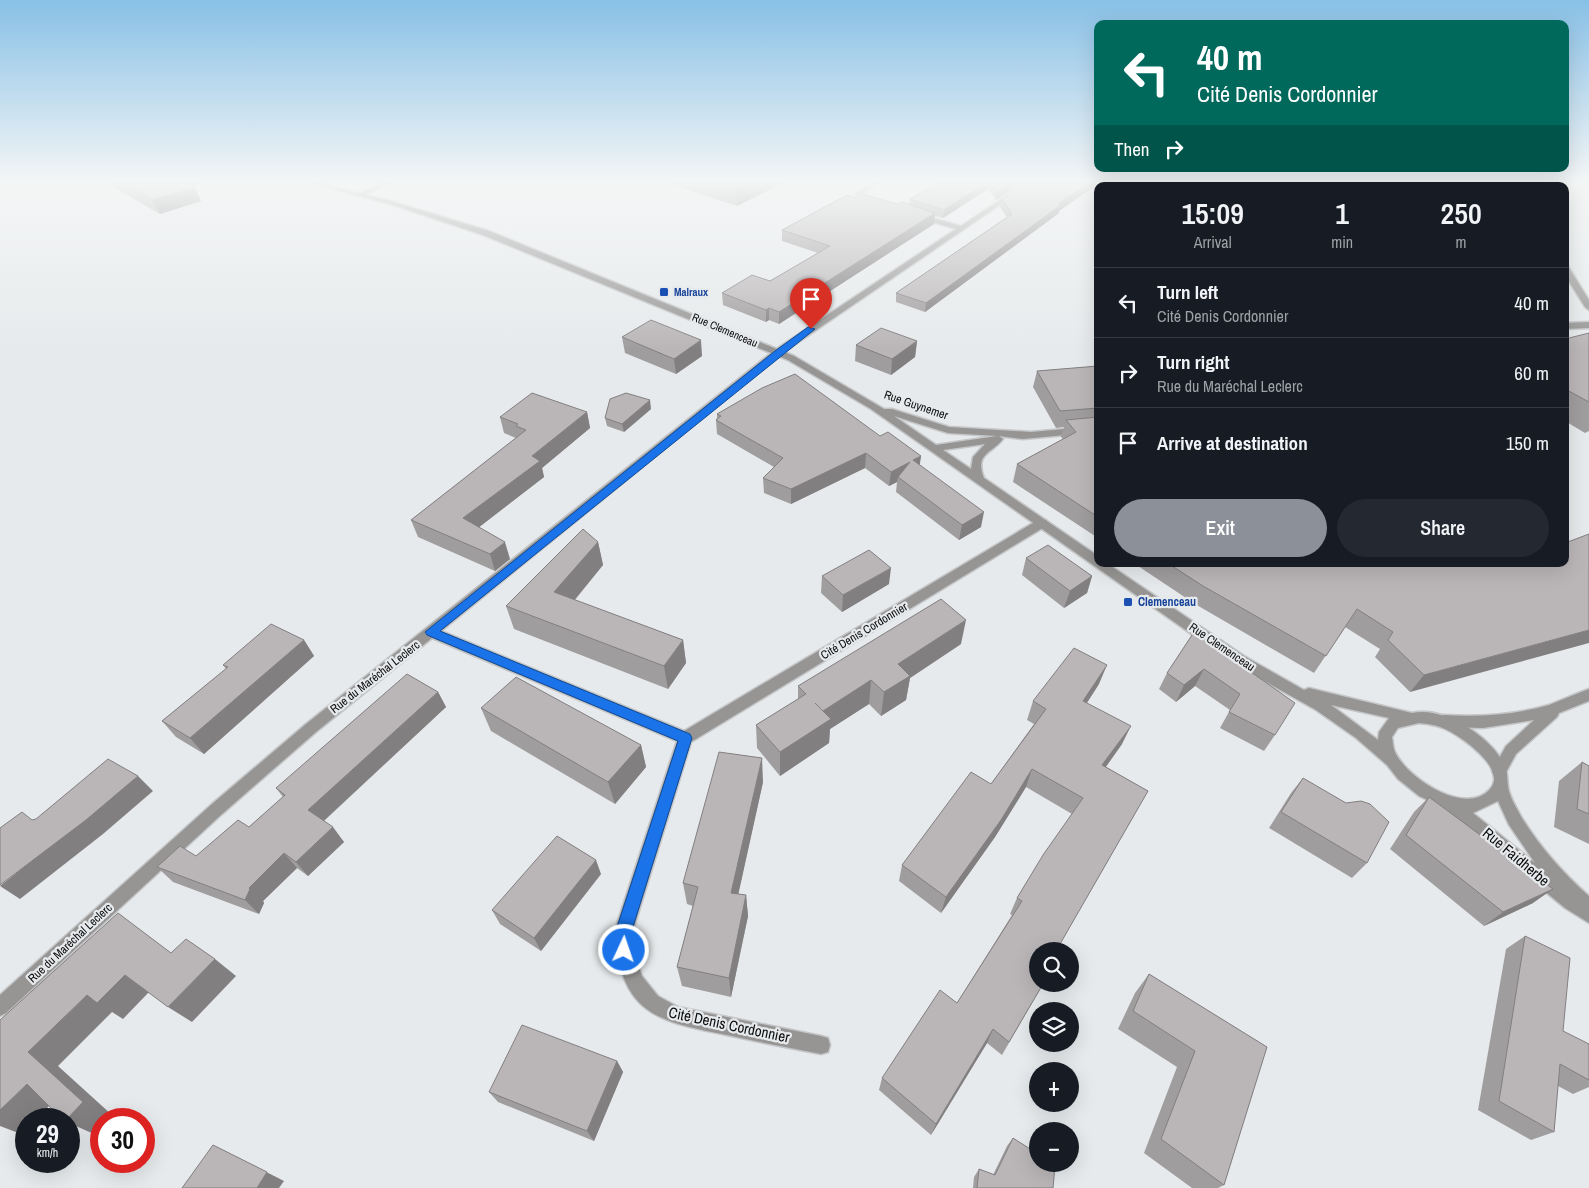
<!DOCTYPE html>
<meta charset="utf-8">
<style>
body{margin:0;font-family:"Archivo Narrow",sans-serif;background:#242831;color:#f1f3f6;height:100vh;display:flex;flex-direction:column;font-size:19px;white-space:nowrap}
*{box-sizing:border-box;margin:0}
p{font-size:16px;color:#9ea1a6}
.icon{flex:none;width:28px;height:28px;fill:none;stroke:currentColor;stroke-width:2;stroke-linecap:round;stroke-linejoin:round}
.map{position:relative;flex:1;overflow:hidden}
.details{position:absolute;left:1094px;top:182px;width:475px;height:385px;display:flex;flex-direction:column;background:#171b24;border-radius:10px;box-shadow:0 5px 20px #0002}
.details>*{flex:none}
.guide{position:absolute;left:1094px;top:20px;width:475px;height:152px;border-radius:10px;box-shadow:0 5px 20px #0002;background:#00695c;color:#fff;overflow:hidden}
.fabs{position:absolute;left:1029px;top:942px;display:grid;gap:10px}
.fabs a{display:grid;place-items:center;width:50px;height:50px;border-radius:50%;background:#171b24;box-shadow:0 5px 20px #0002;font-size:25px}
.speed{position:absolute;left:15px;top:1108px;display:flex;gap:10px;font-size:25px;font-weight:700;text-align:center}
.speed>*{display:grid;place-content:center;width:65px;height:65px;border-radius:50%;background:#171b24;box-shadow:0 5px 20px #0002;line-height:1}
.speed small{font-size:12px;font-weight:400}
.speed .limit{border:8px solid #d22;background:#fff;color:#111}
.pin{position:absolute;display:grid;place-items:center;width:42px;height:42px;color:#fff;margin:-51px -21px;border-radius:50% 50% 50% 0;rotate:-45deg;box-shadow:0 0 5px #0007}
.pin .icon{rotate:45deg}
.me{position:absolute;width:55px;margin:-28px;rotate:3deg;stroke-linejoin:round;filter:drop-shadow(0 0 4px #0008)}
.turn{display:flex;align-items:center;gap:18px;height:105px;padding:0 20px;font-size:22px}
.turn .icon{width:65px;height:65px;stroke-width:2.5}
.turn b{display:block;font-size:35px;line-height:42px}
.then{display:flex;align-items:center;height:48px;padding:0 20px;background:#0003;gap:10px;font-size:19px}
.eta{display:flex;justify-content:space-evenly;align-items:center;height:85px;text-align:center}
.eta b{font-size:30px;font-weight:600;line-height:35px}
.action{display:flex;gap:10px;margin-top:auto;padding:10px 20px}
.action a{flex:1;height:58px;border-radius:30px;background:#8c9099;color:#fff;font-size:20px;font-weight:600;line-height:58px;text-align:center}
.action a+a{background:#242831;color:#f1f3f6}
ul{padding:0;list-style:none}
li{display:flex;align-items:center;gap:15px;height:70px;padding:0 20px;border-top:1px solid #363941}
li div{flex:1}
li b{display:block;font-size:19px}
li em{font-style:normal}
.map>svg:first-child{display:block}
</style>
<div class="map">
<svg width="1589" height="1188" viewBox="0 0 1589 1188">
<rect width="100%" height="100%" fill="#e7eaec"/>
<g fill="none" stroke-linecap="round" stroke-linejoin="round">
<g stroke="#c4c6c8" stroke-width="3">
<path id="service" d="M181 183H201L189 187Z"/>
</g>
<g stroke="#c4c6c8" stroke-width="3">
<g id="minor">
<path d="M382 183H391L362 196 357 195Z"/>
<path d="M871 183H879L863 194 877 201V203L875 204 855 194Z"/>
<path d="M1025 183H1032L781 354 441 631 684 731 1038 520H1046L1048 523 1046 526 691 742 633 930 636 959 642 976 658 996 678 1007 821 1036 828 1038 830 1045 828 1052 821 1054C790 1048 758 1042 727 1035 655 1021 620 1013 615 930L677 741 432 638 316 732 222 814 6 1013 0 1016V995L212 804 306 724 775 350 956 229 915 217V213L961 226Z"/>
<path d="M1589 689V701L1559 713 1557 717 1516 754 1504 776 1499 777 1494 776 1492 771 1506 746 1534 720 1483 728 1444 727 1439 725 1437 721 1439 717 1444 715C1480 717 1514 715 1549 705 1562 700 1575 694 1589 689Z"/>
</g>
</g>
<g stroke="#c4c6c8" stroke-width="3">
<g id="tertiary">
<path d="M309 183H320L394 202 489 231 794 356 884 409H892L949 427 1031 432 1098 426V432L1023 439 999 436 1003 439C993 453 974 453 984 478L1098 556V564H1108L1244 656 1304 690 1309 688 1412 713C1444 706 1490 736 1504 764 1508 772 1507 778 1508 786 1509 796 1517 809 1522 818 1540 847 1563 873 1589 896V923L1565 908 1442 807 1419 796 1398 779 1387 765 1356 738 1316 710 1234 664 871 409 788 360 483 235 390 204ZM894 416 948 433 997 436 936 445ZM985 444 973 457 971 469 943 450ZM1331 705 1389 718 1379 732 1378 740ZM1419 723C1428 724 1437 725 1445 729 1461 736 1508 769 1490 789 1466 817 1407 778 1395 752 1393 748 1393 742 1392 737L1398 728ZM1498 801 1509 825 1535 863 1473 813Z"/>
<path d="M1511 183H1517L1519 186H1513Z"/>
<path d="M1565 266H1568L1589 300V310L1585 307 1565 275Z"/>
<path d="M1589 322V328L1565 329V323Z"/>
</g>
</g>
<use href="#service" fill="#969594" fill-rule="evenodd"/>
<use href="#minor" fill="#969594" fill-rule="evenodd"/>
<use href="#tertiary" fill="#969594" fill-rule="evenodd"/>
</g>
<g fill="#a09d9e">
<path d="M111 183H186L201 201 160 214 113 187Z"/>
<path d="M667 183H783L737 206Z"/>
<path d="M937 183H1022L996 200 988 189 943 218 935 216 934 224 779 324 769 320 766 322 723 305 722 293 770 281 818 253 782 241V230L897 204H909L910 199Z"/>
<path d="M1025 183H1099L1059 211V213L925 312 896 302V293L1007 217 1000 207 1002 199Z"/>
<path d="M1360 183H1411L1412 186H1362Z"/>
<path d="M1458 183H1487L1513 186H1456Z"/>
<path d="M1589 333V431L1585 433 1565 421V339Z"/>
<path d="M622 337 702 356 676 374 625 353Z"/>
<path d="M917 341 915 357 891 375 855 361 856 345Z"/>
<path d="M1098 366V538L1013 482 1017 464 1063 439 1061 437 1064 427 1056 428 1033 387 1037 371Z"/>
<path d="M651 409 624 432 607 426 605 418Z"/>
<path d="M587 412 590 428 542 468 544 477 479 527 510 559 495 571 418 537 411 520 516 438 504 433 500 417Z"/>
<path d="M717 414 880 436 921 456 919 465 981 527 959 540 896 492 897 482 889 486 865 468 791 504 764 493 763 478 774 467 717 434 716 420 717 418Z"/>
<path d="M598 542 603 565 575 600 683 640 686 663 668 689 514 629 506 606Z"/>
<path d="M1026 558 1092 576 1087 593 1064 608 1022 575Z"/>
<path d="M1135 564H1565L1410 692 1375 657 1380 649 1345 627 1314 673 1195 604Z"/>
<path d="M822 576 889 584 842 612 821 593Z"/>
<path d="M1194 632 1275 735 1264 751 1220 728 1230 710 1195 686 1176 702 1159 689 1167 673Z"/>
<path d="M304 640 314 656 204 754 176 737 162 721 226 669 223 665Z"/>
<path d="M961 644 910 678 906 700 881 716 869 704 830 729 829 743 780 776 757 748 756 725 798 699V686Z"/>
<path d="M1099 684 1087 703 1122 744 1106 767 1148 791 1056 951H1038L1043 984 1002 1055 987 1043 931 1135 879 1090 882 1078 957 1003 1012 915 1010 914 1017 898 1072 814 1026 787 995 837 941 913 899 881 902 865 991 784 1034 724 1027 720 1033 701Z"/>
<path d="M438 692 446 707 324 821 344 842 308 876 297 868 263 901 264 903 259 914 173 882 157 867 196 856 249 827 283 797 276 788Z"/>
<path d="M481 708 641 745 646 767 615 804 491 731Z"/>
<path d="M1582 762 1589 766V844L1554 827 1559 781Z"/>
<path d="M1303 778 1367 863 1352 878 1269 828 1291 793Z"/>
<path d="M763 782 738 894 746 895 748 916 731 997 682 986 677 967 693 906 687 904 683 883Z"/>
<path d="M1429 797 1533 903 1484 926 1390 849 1414 812Z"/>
<path d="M601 874 541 951 500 924 492 910Z"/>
<path d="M1525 936 1563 1031 1589 1044V1087L1573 1094 1558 1086 1554 1132 1531 1140 1478 1110 1506 949Z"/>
<path d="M1149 974 1267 1047 1224 1185 1218 1188H1192L1144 1153 1177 1067 1118 1029 1135 993Z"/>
<path d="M617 1061 623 1072 594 1141 498 1102 489 1092Z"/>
<path d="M1013 1138 1053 1188H973L974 1177 979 1169 993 1175 1007 1146Z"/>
</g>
<g fill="#827f81">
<path d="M744 183H783L737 206 736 187Z"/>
<path d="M986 183H989L988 189 943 218 944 210Z"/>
<path d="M1011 183H1022L996 200 997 192Z"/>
<path d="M1089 183H1099L1059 211V213L925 312 926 303 1058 204Z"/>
<path d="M195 188 201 201 160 214 152 200Z"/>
<path d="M935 213 934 224 779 324V312Z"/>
<path d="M769 308V320L766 322V310Z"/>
<path d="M701 340 702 356 676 374 674 359Z"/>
<path d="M917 341 915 357 891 375 892 359Z"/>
<path d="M650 400 651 409 624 432 622 424Z"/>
<path d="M587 412 590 428 542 468 544 477 469 535 463 518 532 456Z"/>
<path d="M866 453 865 468 791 504V489Z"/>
<path d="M921 456 919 471 913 460Z"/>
<path d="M910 462 898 477 897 482 889 486 891 472Z"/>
<path d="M984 512 981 527 959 540 962 525Z"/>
<path d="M505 542 510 559 495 571 490 554Z"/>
<path d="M598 542 603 565 561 616 554 592Z"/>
<path d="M891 568 889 584 842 612 843 595Z"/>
<path d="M1092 576 1087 593 1064 608 1070 591Z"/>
<path d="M966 620 961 644 910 678 906 700 881 716 884 692 898 664Z"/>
<path d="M1589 630V643L1410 692 1424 675Z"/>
<path d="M304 640 314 656 204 754 190 738Z"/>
<path d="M683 640 686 663 668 689 664 666Z"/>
<path d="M1107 665 1099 684 1076 719 1083 701Z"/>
<path d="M1204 669 1195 686 1176 702 1184 685Z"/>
<path d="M871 680 869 704 830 729 829 743 780 776V752L823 711Z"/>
<path d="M438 692 446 707 319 825 308 810Z"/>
<path d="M1131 726 1122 744 1094 783 1102 765Z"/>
<path d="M641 745 646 767 615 804 608 782Z"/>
<path d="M762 758 763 782 734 914 731 893Z"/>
<path d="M1032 769 1026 787 995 837 941 913 946 897Z"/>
<path d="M138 776 153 791 103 834 20 899 0 886Z"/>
<path d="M333 827 344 842 308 876 296 862Z"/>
<path d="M284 853 297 868 263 901 264 903 259 914 245 900 249 888Z"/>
<path d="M596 860 601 874 541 951 534 938Z"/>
<path d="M1553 889 1533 903 1484 926 1503 912Z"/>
<path d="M746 895 748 916 731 997 729 978Z"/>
<path d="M215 959 236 976 192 1022 168 1007Z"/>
<path d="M125 975 149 992 123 1019 112 1012 58 1066 112 1115 108 1119H101V1126L94 1134 69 1123V1119H67L28 1052 87 995Z"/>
<path d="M993 1029 987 1043 931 1135 936 1124Z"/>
<path d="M617 1061 623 1072 594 1141 587 1131Z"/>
<path d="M27 1084 57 1098 36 1119H26V1129L21 1134 0 1126V1110Z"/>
<path d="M213 1145 284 1181 279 1188H257Z"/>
</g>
<g fill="#bab6b8" stroke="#827f81">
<path d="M122 183H186L195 188 152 200Z"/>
<path d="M724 183H744L736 187Z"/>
<path d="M937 183H986L944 210 910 199Z"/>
<path d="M991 183H1011L997 192Z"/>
<path d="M1025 183H1089L1058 204 1061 205 926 303 896 293 1012 214 1002 199Z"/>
<path d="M1378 183H1411L1412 186H1381Z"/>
<path d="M1461 183H1487L1513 186H1463Z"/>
<path d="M862 194 897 204 901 202 935 213 779 312 769 308 766 310 722 293 752 275 770 281 830 246 782 230 847 195 856 198Z"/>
<path d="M651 320 701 340 674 359 622 337Z"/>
<path d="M881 328 917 341 892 359 856 345Z"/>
<path d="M1589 333V402L1565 389V339Z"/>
<path d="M1098 366V408L1060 411 1037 371Z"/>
<path d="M795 374 880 436 888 432 921 456 913 460 984 512 962 525 898 477 910 462 891 472 866 453 791 489 763 478 783 458 716 420 721 416 717 414 762 388Z"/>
<path d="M532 393 587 412 532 456 540 461 463 518 505 542 490 554 411 520 526 430 516 426 518 424 500 417Z"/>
<path d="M626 393 650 400 622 424 605 418 610 399Z"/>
<path d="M1098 417V517L1017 464 1076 432 1066 420Z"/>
<path d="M583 529 598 542 554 592 683 640 664 666 506 606Z"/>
<path d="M1589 534V630L1424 675 1388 640 1393 632 1357 609 1326 656 1203 586 1169 564H1565V543Z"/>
<path d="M1048 545 1092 576 1070 591 1026 558Z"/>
<path d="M869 550 891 568 843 595 822 576Z"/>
<path d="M941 599 966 620 898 664 910 676 884 692 871 680 823 711 815 703 831 719 780 752 756 725 806 694 798 686Z"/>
<path d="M271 624 304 640 190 738 162 721 228 667 223 665Z"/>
<path d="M1194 632 1295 703 1275 735 1229 712 1240 694 1204 669 1184 685 1167 673Z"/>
<path d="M1074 648 1107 665 1083 701 1131 726 1102 765 1148 791 1056 951H1038V984H1043L1009 1042 993 1029 936 1124 882 1078 940 990 957 1003 1022 901 1017 898 1043 855 1083 798 1032 769 1001 820 946 897 902 865 971 772 991 784 1046 709 1033 701Z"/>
<path d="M407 674 438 692 308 810 333 827 296 862 284 853 249 888 250 889 245 900 157 867 180 846 196 856 238 820 249 827 285 795 276 788Z"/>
<path d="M516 677 641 745 608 782 481 708Z"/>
<path d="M719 752 762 758 731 893 746 895 729 978 677 967 698 887 683 883Z"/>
<path d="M108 759 138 776 86 820 0 885V828L22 812 32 820 36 819Z"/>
<path d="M1582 762 1589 766V814L1577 809Z"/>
<path d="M1303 778 1346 803 1361 801 1370 804 1389 822 1367 863 1281 812Z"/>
<path d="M1429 797 1553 889 1503 912 1406 835Z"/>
<path d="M557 836 596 860 534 938 492 910Z"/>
<path d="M118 913 171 953 186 939 215 959 168 1007 125 975 97 1003 87 995 28 1052 83 1102 67 1119H62L27 1084 0 1110V1020Z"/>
<path d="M1525 936 1570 958 1563 1031 1589 1044V1080L1560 1064 1554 1132 1499 1101Z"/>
<path d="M1149 974 1267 1047 1224 1185 1161 1139 1195 1051 1133 1011Z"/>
<path d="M522 1025 617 1061 587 1131 489 1092Z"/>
<path d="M1013 1138 1038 1154V1164H1052L1055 1166 1053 1188H977L979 1169 995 1175Z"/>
<path d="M213 1145 267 1172 257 1188H182Z"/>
</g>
<linearGradient id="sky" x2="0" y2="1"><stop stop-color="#88c0e6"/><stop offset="0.52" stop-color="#f4f6f6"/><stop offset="1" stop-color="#f4f6f6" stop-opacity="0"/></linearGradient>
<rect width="1589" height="349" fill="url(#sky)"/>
<path fill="#1a73e8" stroke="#114b97" d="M808 327 815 329 440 631 690 734 692 738 632 930V950L630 956 624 958 619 956 616 950V930L678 741 427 635 425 632 775 351Z"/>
<g fill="#1a4fb4" stroke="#e7eaec" stroke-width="2">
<rect x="659" y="287" width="10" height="10" rx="2.5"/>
<rect x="1123" y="597" width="10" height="10" rx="2.5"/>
</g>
<g text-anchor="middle" stroke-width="4.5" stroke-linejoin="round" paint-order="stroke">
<g font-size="11" font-weight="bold" fill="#164399" stroke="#e7eaec" text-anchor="start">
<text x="674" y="296">Malraux</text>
</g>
<g font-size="11" fill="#0c0c0d" stroke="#e7eaec">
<text transform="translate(725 330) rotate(23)" y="4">Rue Clemenceau</text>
</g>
<g font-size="12" fill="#0c0c0d" stroke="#e7eaec">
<text transform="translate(916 405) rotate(19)" y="4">Rue Guynemer</text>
<text transform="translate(864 631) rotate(-31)" y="4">Cité Denis Cordonnier</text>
<text transform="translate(1222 647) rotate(34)" y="4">Rue Clemenceau</text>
<text transform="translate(375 677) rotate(-38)" y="4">Rue du Maréchal Leclerc</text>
<text transform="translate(70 943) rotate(-43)" y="4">Rue du Maréchal Leclerc</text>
</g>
<g font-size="12" font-weight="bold" fill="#164399" stroke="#e7eaec" text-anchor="start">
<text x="1138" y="606">Clemenceau</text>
</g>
<g font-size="15" fill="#0c0c0d" stroke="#e7eaec">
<text transform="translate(1516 857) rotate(40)" y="5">Rue Faidherbe</text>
<text transform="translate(729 1025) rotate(12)" y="5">Cité Denis Cordonnier</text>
</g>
</g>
</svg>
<div class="fabs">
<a><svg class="icon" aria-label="search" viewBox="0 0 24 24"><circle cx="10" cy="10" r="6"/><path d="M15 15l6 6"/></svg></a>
<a><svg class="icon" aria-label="layers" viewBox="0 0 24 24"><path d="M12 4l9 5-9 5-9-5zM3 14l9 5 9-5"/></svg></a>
<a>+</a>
<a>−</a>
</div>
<div class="speed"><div>29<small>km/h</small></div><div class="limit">30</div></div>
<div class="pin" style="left:811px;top:329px;background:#d93025"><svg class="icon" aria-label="arrive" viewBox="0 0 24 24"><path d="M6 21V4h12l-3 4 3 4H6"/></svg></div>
<svg class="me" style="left:624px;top:950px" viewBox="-20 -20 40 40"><circle r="17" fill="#1a73e8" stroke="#fff" stroke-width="3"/><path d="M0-11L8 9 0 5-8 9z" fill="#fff"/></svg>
<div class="guide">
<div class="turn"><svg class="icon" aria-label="left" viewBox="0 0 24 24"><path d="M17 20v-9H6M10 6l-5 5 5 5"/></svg><div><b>40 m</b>Cité Denis Cordonnier</div></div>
<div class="then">Then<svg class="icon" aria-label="right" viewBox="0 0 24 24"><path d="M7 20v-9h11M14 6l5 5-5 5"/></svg></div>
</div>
<section class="details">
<div class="eta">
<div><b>15:09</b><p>Arrival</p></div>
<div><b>1</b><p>min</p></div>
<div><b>250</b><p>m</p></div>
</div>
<ul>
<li><svg class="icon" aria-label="left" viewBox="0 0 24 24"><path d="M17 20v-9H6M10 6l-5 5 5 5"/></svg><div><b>Turn left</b><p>Cité Denis Cordonnier</p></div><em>40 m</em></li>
<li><svg class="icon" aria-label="right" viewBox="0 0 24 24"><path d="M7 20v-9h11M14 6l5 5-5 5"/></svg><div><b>Turn right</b><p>Rue du Maréchal Leclerc</p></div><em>60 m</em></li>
<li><svg class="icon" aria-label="arrive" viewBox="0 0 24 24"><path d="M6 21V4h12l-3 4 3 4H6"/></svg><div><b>Arrive at destination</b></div><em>150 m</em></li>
</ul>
<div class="action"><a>Exit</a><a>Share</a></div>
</section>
</div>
